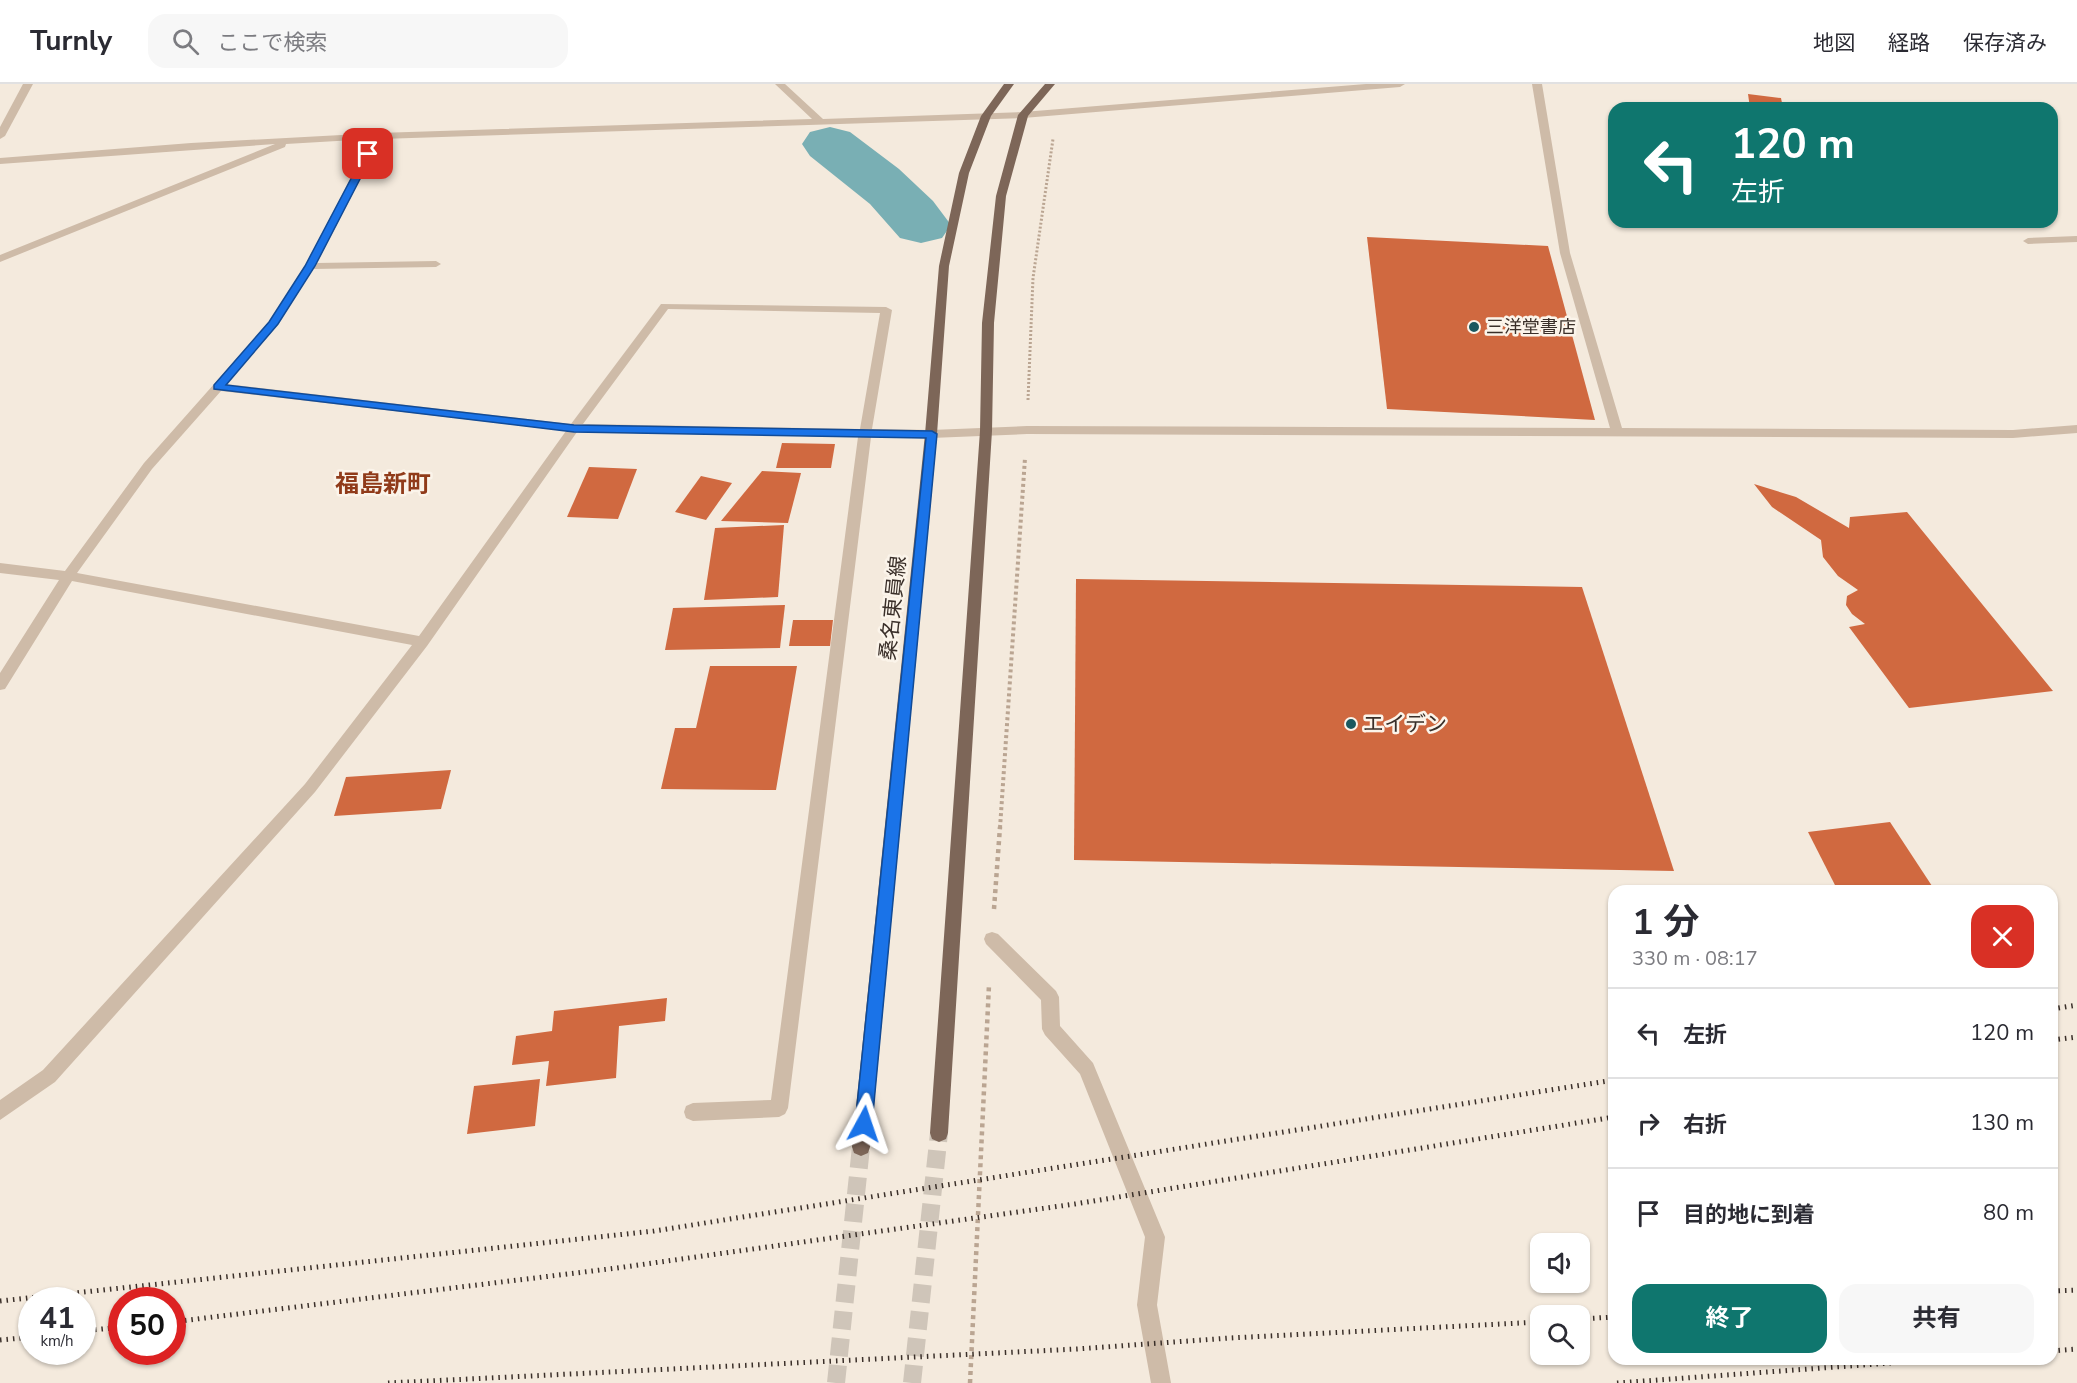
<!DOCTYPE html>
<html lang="ja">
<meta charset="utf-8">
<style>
body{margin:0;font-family:"Nunito Sans","Noto Sans JP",sans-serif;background:#f7f7f7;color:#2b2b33;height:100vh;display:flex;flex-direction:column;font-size:22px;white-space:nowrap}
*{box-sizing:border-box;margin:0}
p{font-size:20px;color:#7c7c81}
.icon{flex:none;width:33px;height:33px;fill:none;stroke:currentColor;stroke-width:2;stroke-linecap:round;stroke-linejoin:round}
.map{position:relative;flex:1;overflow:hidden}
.details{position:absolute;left:1608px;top:801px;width:450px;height:480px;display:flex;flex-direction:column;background:#fff;border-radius:18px;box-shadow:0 2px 4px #0004}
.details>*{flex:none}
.guide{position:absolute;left:1608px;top:18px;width:450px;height:126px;border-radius:18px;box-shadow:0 2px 4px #0004;background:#0f766e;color:#fff;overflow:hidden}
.controls{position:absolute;left:1530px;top:1149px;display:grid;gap:12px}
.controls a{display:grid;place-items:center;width:60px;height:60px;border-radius:12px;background:#fff;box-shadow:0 2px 4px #0004;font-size:30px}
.speed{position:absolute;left:18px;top:1203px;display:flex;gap:12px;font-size:30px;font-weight:700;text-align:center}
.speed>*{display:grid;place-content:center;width:78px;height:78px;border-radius:50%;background:#fff;box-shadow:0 2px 4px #0004;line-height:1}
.speed small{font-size:15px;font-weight:400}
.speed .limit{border:9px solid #d22;background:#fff;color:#111}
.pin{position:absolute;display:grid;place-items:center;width:51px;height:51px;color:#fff;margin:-26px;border-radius:12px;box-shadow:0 3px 9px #0006}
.me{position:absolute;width:66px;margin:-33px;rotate:5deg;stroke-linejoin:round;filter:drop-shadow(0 0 4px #0008)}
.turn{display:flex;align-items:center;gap:21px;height:126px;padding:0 24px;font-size:27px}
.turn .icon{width:78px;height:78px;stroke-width:2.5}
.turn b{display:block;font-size:42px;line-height:51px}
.round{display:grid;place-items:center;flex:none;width:63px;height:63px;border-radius:18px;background:#f7f7f7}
.overview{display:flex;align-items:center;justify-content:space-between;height:102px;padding:0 24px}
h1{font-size:36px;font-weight:700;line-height:45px}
.button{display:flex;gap:12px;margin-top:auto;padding:12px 24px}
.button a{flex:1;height:69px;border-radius:18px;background:#0f766e;color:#fff;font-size:24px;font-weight:700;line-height:69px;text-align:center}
.button a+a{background:#f7f7f7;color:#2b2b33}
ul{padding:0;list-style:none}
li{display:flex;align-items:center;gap:18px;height:90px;padding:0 24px;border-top:2px solid #e1e1e2}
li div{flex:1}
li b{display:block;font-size:22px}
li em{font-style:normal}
header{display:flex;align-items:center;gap:36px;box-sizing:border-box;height:84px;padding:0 30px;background:#fff;border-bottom:2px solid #e1e1e2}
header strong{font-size:28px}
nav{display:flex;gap:33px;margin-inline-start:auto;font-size:21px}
.search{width:420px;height:54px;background:#f7f7f7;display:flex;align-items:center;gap:15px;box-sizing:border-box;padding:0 21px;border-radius:18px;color:#7c7c81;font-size:22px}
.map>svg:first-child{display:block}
</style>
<header>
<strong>Turnly</strong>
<div class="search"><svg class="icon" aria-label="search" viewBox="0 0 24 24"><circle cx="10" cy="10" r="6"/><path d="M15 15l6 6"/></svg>ここで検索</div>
<nav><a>地図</a><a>経路</a><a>保存済み</a></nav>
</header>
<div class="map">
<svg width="2077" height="1299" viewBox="0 0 2077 1299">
<rect width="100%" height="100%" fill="#f4eadd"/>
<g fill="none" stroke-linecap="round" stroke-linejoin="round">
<path fill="#79afb4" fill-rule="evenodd" d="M830 43 850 48 899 85 933 117 951 141 942 154 921 159 900 154 870 120 810 72 802 60 810 48Z"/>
</g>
<g fill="#d06940">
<path d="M1748 10 1781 14 1783 24H1750Z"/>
<path d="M1367 153 1548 162 1595 336 1387 325Z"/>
<path d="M782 359 835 360 831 384H776Z"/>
<path d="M589 383 637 385 618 435 567 433Z"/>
<path d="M762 387 801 389 788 439 721 437Z"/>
<path d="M701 392 732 399 706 436 675 428Z"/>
<path d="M1754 400 1796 413 1849 444 1850 433 1907 428 2053 607 1909 624 1849 543 1865 540 1852 530 1846 521 1847 512 1858 506 1838 492 1823 473 1821 456 1772 423Z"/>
<path d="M784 441 778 513 704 516 715 444Z"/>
<path d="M1076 495 1582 503 1674 787 1074 776Z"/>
<path d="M785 521 780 564 665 566 673 524Z"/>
<path d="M793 536H833L830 562H789Z"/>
<path d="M710 582H797L776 706 661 705 675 644H696Z"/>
<path d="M451 686 441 725 334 732 346 693Z"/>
<path d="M1890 738 1932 802 1896 807H1838L1808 748Z"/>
<path d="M667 914 665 937 619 942 616 994 546 1002 549 977 512 981 516 952 552 947 554 927Z"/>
<path d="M540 995 535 1042 467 1050 474 1002Z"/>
</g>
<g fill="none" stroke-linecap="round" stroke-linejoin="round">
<g stroke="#cfc5b9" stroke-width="18" stroke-dasharray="18 9" stroke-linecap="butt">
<path d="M836 1299 861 1063"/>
<path d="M912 1299 939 1049"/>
</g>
<path stroke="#baa592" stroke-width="3" stroke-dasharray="2 2" stroke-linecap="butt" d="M1028 316 1033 194 1053 55"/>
<path stroke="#baa592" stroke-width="4" stroke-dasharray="3 3" stroke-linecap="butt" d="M1000 744 1025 374"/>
<g stroke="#baa592" stroke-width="4.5" stroke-dasharray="4 4" stroke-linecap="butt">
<path d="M994 825 1000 743"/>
<path d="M970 1299 989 901"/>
</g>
<g fill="#cebba8" fill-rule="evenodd">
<path d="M23 0H33L5 52 0 55V43Z"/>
<path d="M775 0H785L823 35 1023 28 1366 0H1405L1400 3 1023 34 381 55 317 179 436 177 441 180 436 183 313 185 277 242 226 300 571 340 661 220 886 223 892 226 872 345 931 346 1027 342 1610 344 1560 169 1532 0H1542L1570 169 1622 344 2013 346 2077 341V349L2013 354 1027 350 931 354 871 353 788 1024 785 1030 779 1033 693 1037 686 1034 684 1028 686 1022 693 1019 771 1016 858 353 577 348 427 562 315 708 55 998 0 1036V1016L43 986 305 700 412 561 72 497 5 605 0 606V589L59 496 0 489V479L65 487 144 379 269 238 305 182 371 55 286 60 285 63 0 178V171L275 60 0 80V74L191 59 378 49 812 35ZM668 225 880 229 860 345 583 340ZM221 307 566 347 419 552 77 489 152 385Z"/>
<path d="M2077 152V158L2028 160 2023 157 2028 154Z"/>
<path d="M992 848 998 850 1056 907 1059 913 1060 942 1093 979 1165 1153 1157 1221 1171 1299H1151L1137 1221 1145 1153 1080 990 1045 951 1042 945 1041 916 986 860 984 855 986 850Z"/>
</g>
<g fill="#7d6658" fill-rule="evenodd">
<path d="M1004 0H1014L991 32 969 89 949 182 937 350 870 1063 868 1069 861 1072 854 1069 852 1063 925 350 939 182 959 89 981 32Z"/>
<path d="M1045 0H1055L1028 32 1006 112 994 239 992 347 948 1049 946 1055 939 1058 932 1055 930 1049 980 347 982 239 996 112 1018 31Z"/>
</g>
<g stroke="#3a2f29" stroke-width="5" stroke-dasharray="1.5 5" stroke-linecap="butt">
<path d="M2052 925 2077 921"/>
<path d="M2052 956 2077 953"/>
<path d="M2052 1207 2077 1206"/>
<path d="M0 1217 654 1147 1614 996"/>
<path d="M1580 1235 1614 1233"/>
<path d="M172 1238 617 1184 1075 1120 1614 1033"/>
<path d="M82 1247 122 1243"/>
<path d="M0 1256 32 1253"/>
<path d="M2052 1267 2077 1265"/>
<path d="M388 1299 1077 1265 1230 1254 1540 1238"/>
<path d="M1617 1299 1945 1275"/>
</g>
</g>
<path fill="#1a73e8" stroke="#114b97" stroke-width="1.5" d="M368 68 373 70 315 182 278 240 226 301 574 341 932 347 937 350 872 1040 870 1045 864 1048 858 1045 855 1040 926 354 574 348 214 305V301L269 238 305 182 364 70Z"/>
<g fill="#1a585f" stroke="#fbf4ea" stroke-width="2">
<circle cx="1474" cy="243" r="6"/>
<circle cx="1351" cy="640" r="6"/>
</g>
<g text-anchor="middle" stroke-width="5" stroke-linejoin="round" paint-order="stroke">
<g font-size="18" fill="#3a2f29" stroke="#fbf4ea" text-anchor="start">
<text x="1486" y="249">三洋堂書店</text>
</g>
<g font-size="21" fill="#3a2f29" stroke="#fbf4ea">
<text transform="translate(893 524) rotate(-84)" y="7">桑名東員線</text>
</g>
<g font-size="21" fill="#3a2f29" stroke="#fbf4ea" text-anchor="start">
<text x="1363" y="647">エイデン</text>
</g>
<g font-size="24" font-weight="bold" fill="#903b1a" stroke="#fbf4ea">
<text x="383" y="408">福島新町</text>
</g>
</g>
</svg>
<div class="controls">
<a><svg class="icon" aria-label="sound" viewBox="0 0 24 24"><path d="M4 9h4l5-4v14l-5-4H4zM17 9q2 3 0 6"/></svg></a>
<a><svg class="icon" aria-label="search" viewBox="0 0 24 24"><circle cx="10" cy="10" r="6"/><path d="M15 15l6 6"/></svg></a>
</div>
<div class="speed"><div>41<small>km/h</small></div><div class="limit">50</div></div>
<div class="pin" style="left:368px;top:70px;background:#d93025"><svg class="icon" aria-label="arrive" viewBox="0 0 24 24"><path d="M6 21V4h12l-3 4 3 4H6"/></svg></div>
<svg class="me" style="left:864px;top:1040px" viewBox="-20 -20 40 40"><path d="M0-17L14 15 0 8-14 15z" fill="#1a73e8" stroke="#fff" stroke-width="4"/></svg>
<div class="guide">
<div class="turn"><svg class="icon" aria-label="left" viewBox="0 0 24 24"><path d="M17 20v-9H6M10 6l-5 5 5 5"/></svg><div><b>120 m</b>左折</div></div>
</div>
<section class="details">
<div class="overview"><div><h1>1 分</h1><p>330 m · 08:17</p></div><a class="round" style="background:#d93025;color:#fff"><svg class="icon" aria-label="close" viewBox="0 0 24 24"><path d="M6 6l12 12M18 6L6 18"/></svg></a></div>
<ul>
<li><svg class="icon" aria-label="left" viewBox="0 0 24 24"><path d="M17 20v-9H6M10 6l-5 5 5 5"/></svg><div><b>左折</b></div><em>120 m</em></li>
<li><svg class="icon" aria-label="right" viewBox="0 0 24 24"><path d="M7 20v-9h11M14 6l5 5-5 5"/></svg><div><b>右折</b></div><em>130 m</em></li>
<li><svg class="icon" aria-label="arrive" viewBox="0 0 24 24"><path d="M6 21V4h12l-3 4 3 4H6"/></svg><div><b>目的地に到着</b></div><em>80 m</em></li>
</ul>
<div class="button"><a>終了</a><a>共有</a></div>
</section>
</div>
